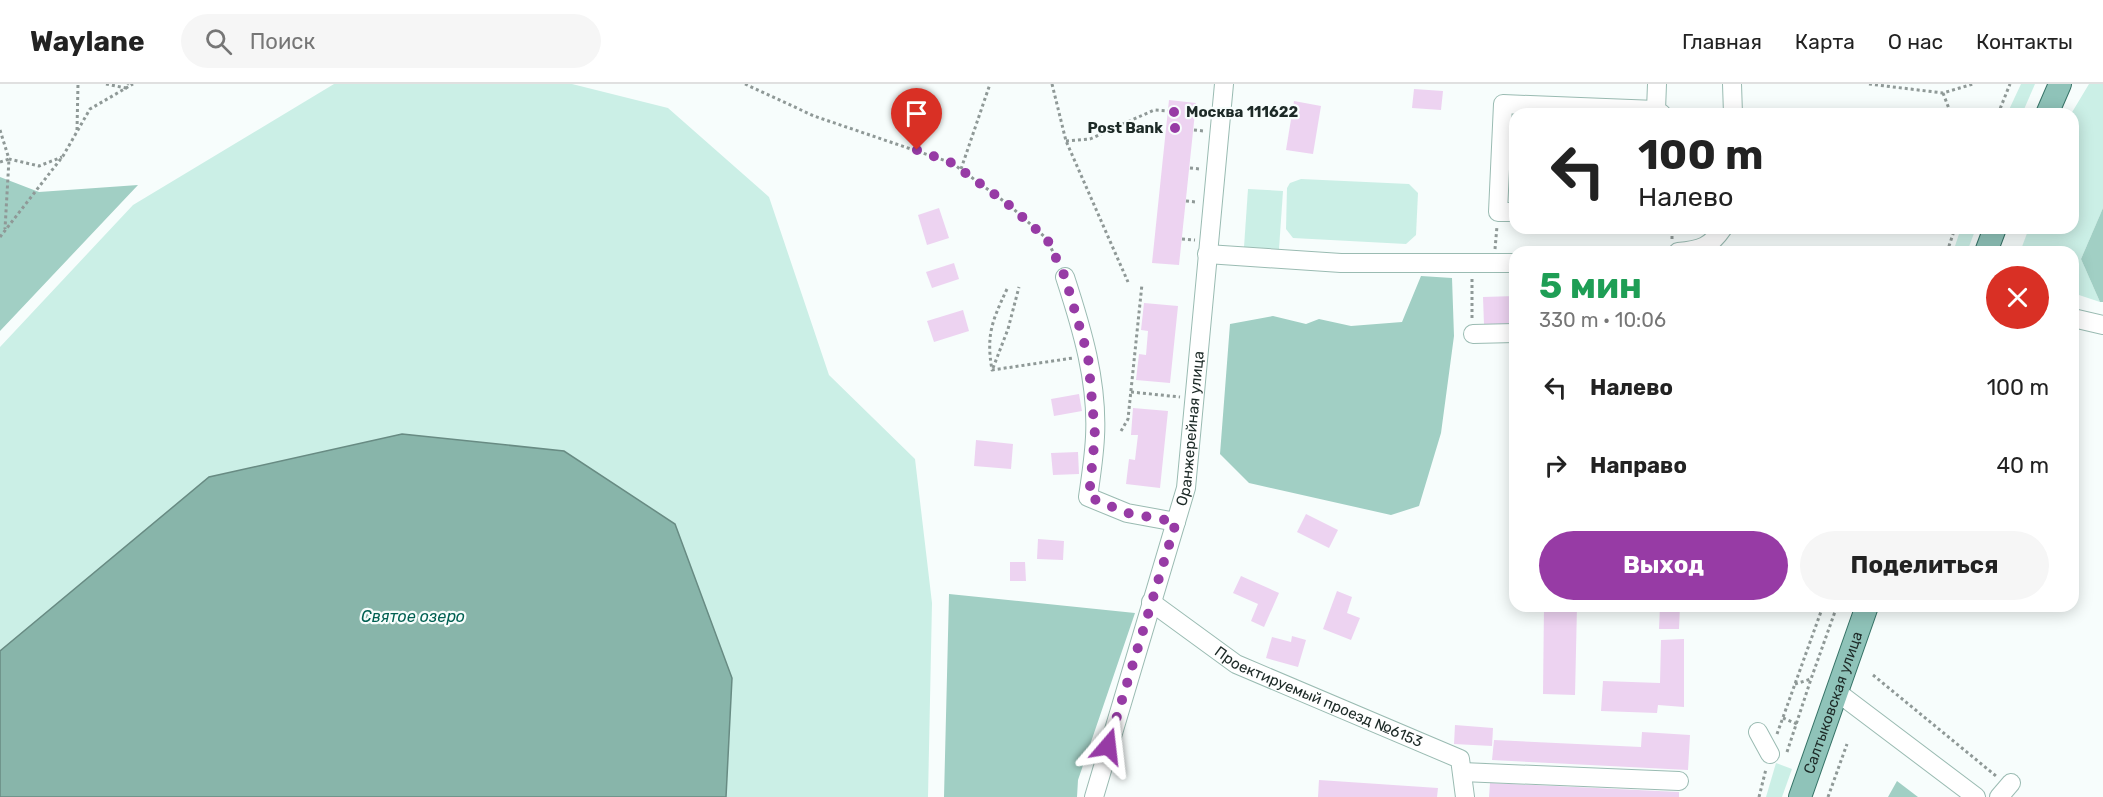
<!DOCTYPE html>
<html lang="ru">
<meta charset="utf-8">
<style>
body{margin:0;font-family:Rubik,sans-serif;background:#f6f6f6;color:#222;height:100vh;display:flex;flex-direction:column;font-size:22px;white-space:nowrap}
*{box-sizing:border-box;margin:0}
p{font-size:20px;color:#767676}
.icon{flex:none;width:33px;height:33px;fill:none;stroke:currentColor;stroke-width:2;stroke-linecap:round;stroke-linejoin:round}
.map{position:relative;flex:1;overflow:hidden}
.side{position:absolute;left:1509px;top:162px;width:570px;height:366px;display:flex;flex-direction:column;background:#fff;border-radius:18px;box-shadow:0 3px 15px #0003}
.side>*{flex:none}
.top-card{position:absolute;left:1509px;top:24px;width:570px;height:126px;border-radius:18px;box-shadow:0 3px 15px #0003;background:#fff;color:#222;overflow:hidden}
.pin{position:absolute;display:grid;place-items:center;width:51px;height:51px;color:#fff;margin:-62px -26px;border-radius:50% 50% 50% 0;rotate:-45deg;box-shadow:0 0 6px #0007}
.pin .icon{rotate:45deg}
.me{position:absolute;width:66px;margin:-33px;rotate:17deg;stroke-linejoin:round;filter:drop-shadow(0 0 4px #0008)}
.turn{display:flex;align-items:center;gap:21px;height:126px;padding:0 30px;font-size:27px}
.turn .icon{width:78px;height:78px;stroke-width:2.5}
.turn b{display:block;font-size:42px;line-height:51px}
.round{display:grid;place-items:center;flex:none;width:63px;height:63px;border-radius:32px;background:#f6f6f6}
.summary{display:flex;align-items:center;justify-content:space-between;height:102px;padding:0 30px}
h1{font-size:36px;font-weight:700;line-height:45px;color:#1e9e55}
.cta{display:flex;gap:12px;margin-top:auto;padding:12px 30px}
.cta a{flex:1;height:69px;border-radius:36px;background:#973ba5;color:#fff;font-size:24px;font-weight:700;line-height:69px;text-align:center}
.cta a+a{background:#f6f6f6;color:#222}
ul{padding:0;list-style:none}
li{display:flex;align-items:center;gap:18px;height:78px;padding:0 30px}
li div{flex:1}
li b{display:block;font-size:22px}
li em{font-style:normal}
header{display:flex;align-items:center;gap:36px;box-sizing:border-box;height:84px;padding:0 30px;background:#fff;border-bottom:2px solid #e0e0e0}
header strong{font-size:28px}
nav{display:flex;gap:33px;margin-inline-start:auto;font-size:21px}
.search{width:420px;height:54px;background:#f6f6f6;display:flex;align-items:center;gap:15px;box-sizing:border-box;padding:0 21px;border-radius:33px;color:#767676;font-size:22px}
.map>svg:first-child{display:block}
</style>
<header>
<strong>Waylane</strong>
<div class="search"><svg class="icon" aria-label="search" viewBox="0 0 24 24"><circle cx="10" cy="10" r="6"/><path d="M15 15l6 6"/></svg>Поиск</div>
<nav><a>Главная</a><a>Карта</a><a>О нас</a><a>Контакты</a></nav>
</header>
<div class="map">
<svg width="2103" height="713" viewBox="0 0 2103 713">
<rect width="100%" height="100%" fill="#f7fdfc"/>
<g fill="#cbefe6">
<path d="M334 0H572L668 24 769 113 829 291 915 375 932 519 928 713H726L732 594 209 393 0 567V263L133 121Z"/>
<path d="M2021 0H2035L2022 30H2007Z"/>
<path d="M2089 0H2103V124L2081 175 2100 218 2073 209V168H2020L2029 144H2073V30H2071Z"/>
<path d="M1301 95 1409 100 1418 109 1416 151 1406 160 1293 154 1286 145 1287 104 1290 99Z"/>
<path d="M1248 105 1283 107 1279 165 1244 163Z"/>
<path d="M1961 144H1976L1967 168H1953Z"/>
<path d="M1776 679 1792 685 1782 713H1766Z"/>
</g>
<g fill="#a1cfc4">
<path d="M0 93 39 108 138 101 0 247Z"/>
<path d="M2103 124V218H2100L2081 175Z"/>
<path d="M1421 192 1452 194 1454 252 1441 349 1419 422 1391 431 1249 399 1220 370 1230 240 1273 232 1306 240 1319 235 1351 242 1402 238Z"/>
<path d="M949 510 1135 529 1078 696 1077 713H944Z"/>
<path d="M1897 697 1918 713H1888Z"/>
</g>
<path fill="#88b5aa" stroke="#688b83" stroke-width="1.5" d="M402 350 564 367 675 440 732 594 726 713H0V567L209 393Z"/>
<g fill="#edd3f1">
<path d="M1414 5 1443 7 1441 26 1412 24Z"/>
<path d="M1169 16 1196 19 1179 181 1152 179Z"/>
<path d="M1294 17 1321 22 1313 70 1286 66Z"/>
<path d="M1513 35H1515V117H1510Z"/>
<path d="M939 124 949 154 927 161 918 131Z"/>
<path d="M954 179 959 195 932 204 926 188Z"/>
<path d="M1515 212V240L1484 241 1483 213Z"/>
<path d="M1144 219 1178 222 1170 299 1136 296 1139 270 1146 271 1148 247 1141 246Z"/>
<path d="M963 226 969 247 934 258 927 237Z"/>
<path d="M1079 310 1082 327 1054 332 1051 315Z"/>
<path d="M1133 324 1168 327 1160 404 1126 400 1129 375 1135 376 1138 351H1131Z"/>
<path d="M976 356 1013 360 1011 385 974 382Z"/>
<path d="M1078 368 1079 390 1053 391 1051 369Z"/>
<path d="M1306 430 1338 446 1329 464 1297 448Z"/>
<path d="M1038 455 1064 457 1063 476 1037 475Z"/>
<path d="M1010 478H1025L1026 497H1010Z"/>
<path d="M1241 492 1279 509 1264 543 1251 537 1258 520 1233 509Z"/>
<path d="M1337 507 1352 513 1347 529 1360 534 1351 556 1323 545Z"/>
<path d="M1544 522H1577L1575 611 1543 610Z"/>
<path d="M1660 522H1680L1679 545H1659Z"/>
<path d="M1292 552 1306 556 1298 583 1266 574 1272 553 1291 558Z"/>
<path d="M1684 555V623L1658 621 1657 629 1601 627 1603 597 1660 599 1661 556Z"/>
<path d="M1455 641 1493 644 1492 662 1454 660Z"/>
<path d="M1642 648 1690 651 1688 686 1492 676 1494 656 1641 663Z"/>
<path d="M1319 696 1438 704 1437 713H1318Z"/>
<path d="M1490 699 1679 708V713H1489Z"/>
</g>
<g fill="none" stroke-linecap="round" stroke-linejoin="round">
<g stroke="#9abbb2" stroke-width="20">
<g id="minor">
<path d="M1732 0 1733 30"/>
<path d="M1656 26 1657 0"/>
<path d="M1515 128H1498L1503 20 1656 26 1662 30"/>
<path d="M1678 168C1701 166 1710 163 1723 144"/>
<path d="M1207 170 1341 179H1515"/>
<path d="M1065 193C1082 245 1098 298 1095 353 1094 373 1091 393 1088 413L1127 429 1176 438"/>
<path d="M2073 234 2103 241"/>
<path d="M1473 250 1515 249"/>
<path id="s1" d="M1151 518 1236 580 1460 675 1465 713"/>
<path d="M1837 608 1976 713"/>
<path d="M1758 648 1770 670"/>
<path d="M1462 688 1679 697"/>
<path id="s2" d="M1094 713 1186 404 1224 0"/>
<path d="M1999 713 2011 699"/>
</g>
</g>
<g stroke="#367367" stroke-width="24">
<g id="major">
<path d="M2047 30 2060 0"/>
<path d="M1986 168 1995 144"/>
<path id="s3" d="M1800 713 1867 522"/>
</g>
</g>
<g stroke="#8f9997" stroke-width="3" stroke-dasharray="3 3" stroke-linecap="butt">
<path d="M106 0 126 4 128 0"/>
<path d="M745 0 814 32 952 79 1009 121 1047 155 1058 179"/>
<path d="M1052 0 1066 57 1128 198"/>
<path d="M1869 0 1943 9 1973 0"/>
<path d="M1943 9 1951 30"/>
<path d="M1998 30 2010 0"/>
<path d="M0 46 9 75 39 82 62 73"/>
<path d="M77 46 78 0"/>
<path d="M1194 46 1204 47"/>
<path d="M1066 57 1090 55 1154 26 1168 27"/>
<path d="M0 78 9 75 5 145"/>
<path d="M1190 84 1200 85"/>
<path d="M961 85 990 0"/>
<path d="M1186 117 1196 118"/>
<path d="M0 153 63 72 90 25 133 0"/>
<path d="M1182 155 1195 156"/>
<path d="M1672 155V144"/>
<path d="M1495 165 1497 142"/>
<path d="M1805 168H1831"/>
<path d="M1947 168 1955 144"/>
<path d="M1472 195V234"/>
<path d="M1007 205C992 237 986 251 992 286L1073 274"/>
<path d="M993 284 1008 245 1019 203"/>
<path d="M1131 308 1180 313"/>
<path d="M1121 347 1128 335 1142 200"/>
<path d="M1873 591 1996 692"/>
<path d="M1795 600 1811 595 1837 522"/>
<path d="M1783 634 1797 640"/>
<path d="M1777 650 1823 522"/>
<path d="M1787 668 1811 595"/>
<path d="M1759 713 1766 685"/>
<path d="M1828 713 1847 660"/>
</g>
<use href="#minor" stroke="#fff" stroke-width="18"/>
<use href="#major" stroke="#8fc3b9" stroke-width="22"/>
</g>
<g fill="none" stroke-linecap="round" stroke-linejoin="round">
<path stroke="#973ba5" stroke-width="10" stroke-dasharray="0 18" d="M917 66 952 79 1009 121 1047 155 1065 193 1088 272 1095 351 1089 413 1127 429 1176 438 1108 662"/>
</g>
<g fill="#973ba5" stroke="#f7fdfc" stroke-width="2">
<circle cx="1174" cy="28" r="6"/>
<circle cx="1175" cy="44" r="6"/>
</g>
<g text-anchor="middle" stroke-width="4.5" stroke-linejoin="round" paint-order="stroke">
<g font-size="15" font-weight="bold" fill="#1d2a27" stroke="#f7fdfc" text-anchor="start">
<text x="1186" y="33">Москва 111622</text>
<text x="1163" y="49" text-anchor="end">Post Bank</text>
</g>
<g font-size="15" fill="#1d2a27" stroke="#f7fdfc">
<text dy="5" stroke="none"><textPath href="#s2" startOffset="382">Оранжерейная улица</textPath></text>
<text dy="5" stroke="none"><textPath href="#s1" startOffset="194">Проектируемый проезд №6153</textPath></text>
<text dy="5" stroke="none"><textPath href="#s3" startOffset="100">Салтыковская улица</textPath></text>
</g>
<g font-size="16" font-style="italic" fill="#006052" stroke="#f7fdfc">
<text x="413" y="538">Святое озеро</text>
</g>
</g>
</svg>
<div class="pin" style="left:917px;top:66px;background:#d93025"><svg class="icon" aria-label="arrive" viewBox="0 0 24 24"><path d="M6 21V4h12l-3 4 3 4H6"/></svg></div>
<svg class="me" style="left:1108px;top:662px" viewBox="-20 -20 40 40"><path d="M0-17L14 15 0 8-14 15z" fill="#973ba5" stroke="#fff" stroke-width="4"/></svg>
<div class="top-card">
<div class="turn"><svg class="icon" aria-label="left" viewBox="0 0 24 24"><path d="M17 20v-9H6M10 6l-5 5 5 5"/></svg><div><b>100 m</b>Налево</div></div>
</div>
<section class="side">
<div class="summary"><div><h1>5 мин</h1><p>330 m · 10:06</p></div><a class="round" style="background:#d93025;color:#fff"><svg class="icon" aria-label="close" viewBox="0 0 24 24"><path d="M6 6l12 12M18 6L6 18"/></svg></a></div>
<ul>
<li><svg class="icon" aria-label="left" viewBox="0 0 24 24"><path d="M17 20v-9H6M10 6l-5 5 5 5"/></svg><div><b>Налево</b></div><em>100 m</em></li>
<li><svg class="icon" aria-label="right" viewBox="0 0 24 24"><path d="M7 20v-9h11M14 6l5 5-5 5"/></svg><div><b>Направо</b></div><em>40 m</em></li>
</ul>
<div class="cta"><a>Выход</a><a>Поделиться</a></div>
</section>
</div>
